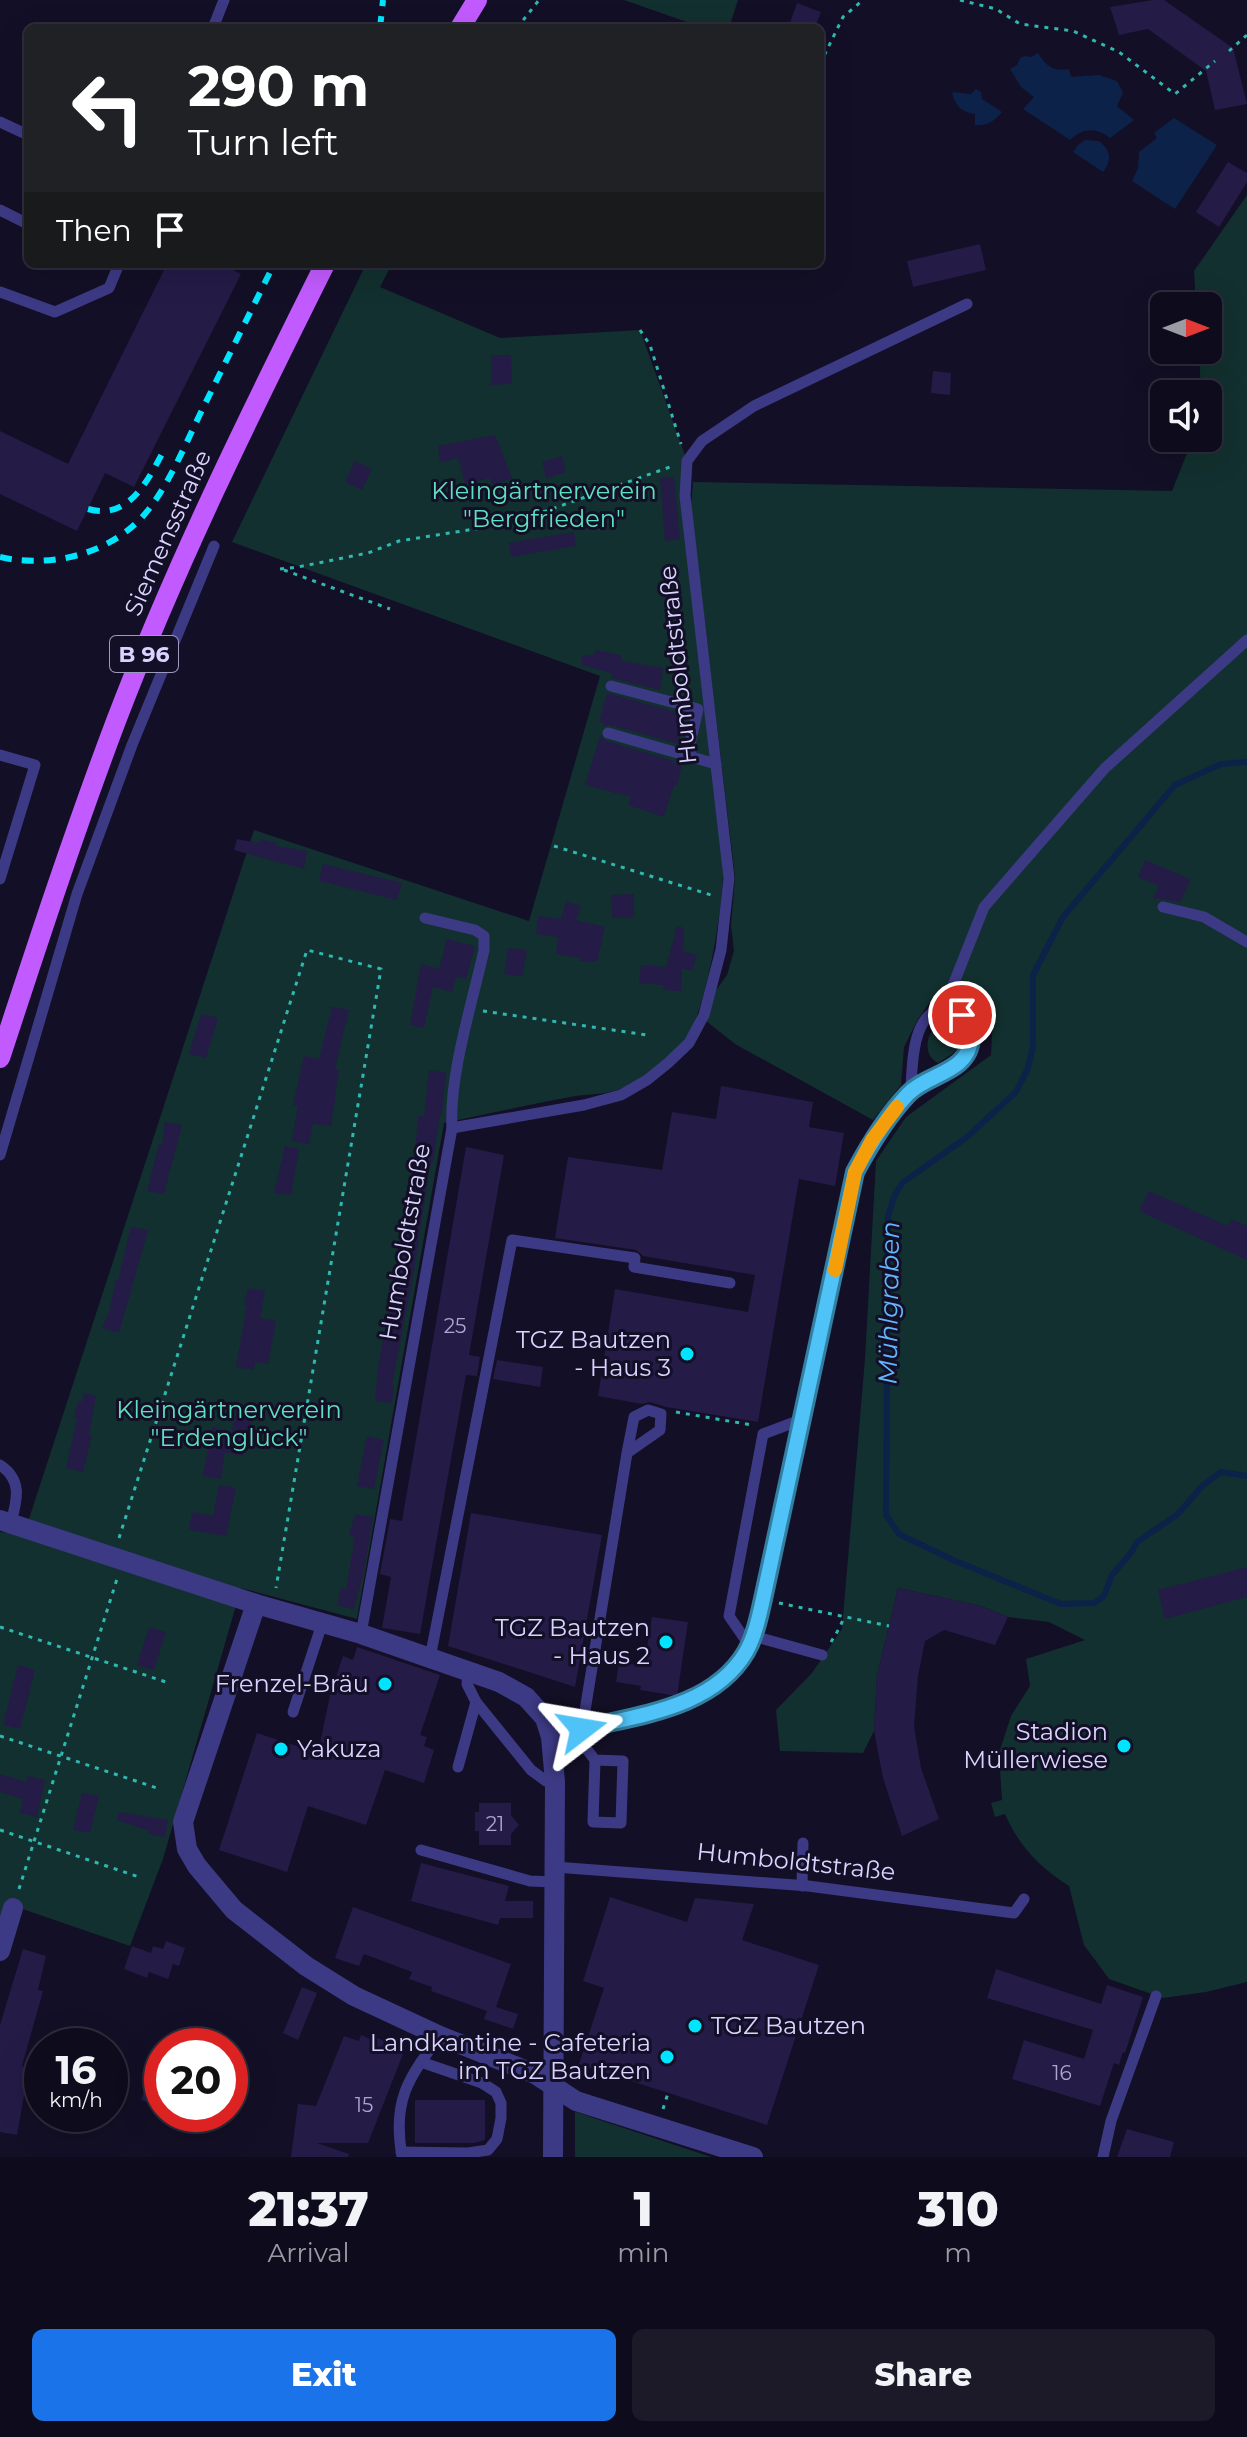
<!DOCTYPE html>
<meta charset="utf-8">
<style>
body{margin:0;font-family:Montserrat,sans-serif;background:#1c1929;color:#f1f3f6;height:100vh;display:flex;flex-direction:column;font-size:30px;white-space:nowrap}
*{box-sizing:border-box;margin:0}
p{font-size:26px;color:#9b9ba3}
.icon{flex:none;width:44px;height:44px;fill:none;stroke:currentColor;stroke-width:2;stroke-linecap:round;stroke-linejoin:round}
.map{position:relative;height:2157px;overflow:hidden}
.panel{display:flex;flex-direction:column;background:#0e0b1c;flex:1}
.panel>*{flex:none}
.banner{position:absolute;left:24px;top:24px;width:800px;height:244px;border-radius:12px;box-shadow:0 8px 32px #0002,0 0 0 2px #2e2b3b;background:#202124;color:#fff;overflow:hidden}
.needle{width:52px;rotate:90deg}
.fabs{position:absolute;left:1150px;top:292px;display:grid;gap:16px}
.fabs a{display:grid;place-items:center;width:72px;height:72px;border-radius:12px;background:#0e0b1c;box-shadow:0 8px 32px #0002,0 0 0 2px #2e2b3b;font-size:40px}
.speed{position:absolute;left:24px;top:2028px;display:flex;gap:16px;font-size:40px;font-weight:700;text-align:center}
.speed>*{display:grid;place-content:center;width:104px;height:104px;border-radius:50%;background:#0e0b1c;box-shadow:0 8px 32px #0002,0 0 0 2px #2e2b3b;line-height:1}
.speed small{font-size:20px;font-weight:400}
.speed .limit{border:12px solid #d22;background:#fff;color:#111}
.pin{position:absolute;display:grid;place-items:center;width:68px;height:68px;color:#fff;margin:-34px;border:4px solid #fff;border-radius:50%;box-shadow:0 2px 8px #0007}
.me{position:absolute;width:88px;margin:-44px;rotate:76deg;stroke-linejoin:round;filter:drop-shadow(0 0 6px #0008)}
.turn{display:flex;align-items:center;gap:28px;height:168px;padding:0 32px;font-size:36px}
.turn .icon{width:104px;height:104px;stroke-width:2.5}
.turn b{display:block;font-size:56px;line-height:68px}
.then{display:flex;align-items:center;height:76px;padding:0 32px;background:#0003;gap:16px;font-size:30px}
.eta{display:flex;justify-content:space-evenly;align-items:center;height:136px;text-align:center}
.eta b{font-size:48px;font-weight:800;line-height:56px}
.primary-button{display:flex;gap:16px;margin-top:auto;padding:16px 32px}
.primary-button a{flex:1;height:92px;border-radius:12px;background:#1a73e8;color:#fff;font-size:32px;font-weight:800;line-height:92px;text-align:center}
.primary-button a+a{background:#1c1929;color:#f1f3f6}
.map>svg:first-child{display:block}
</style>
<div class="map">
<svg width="1247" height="2157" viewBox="0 0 1247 2157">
<rect width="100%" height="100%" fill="#130f26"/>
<g fill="#12302f">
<path d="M624 0H738L729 28H704Z"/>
<path d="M1247 195V1982L1206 1992 1163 1998 1109 1979 1084 1945 1069 1886C1039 1867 1019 1846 1005 1814L995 1817 991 1803 1002 1800 999 1753 1011 1716 1030 1686 1026 1659 1085 1640 1049 1622 1008 1617 981 1606 898 1588 877 1676 874 1731 863 1753 780 1751 776 1710 812 1673 842 1629 865 1359 876 1161 906 1117 991 1055 993 1016 938 991 918 1019 904 1047 901 1085 873 1120 735 1044 706 1021 714 993 727 975 734 951 731 926 735 877 691 506 693 482 1172 491 1193 438H1208V394H1201L1199 350H1208V306H1196L1194 271Z"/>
<path d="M366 264H392L380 287 500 338 640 330 687 461 723 873C722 911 707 1008 686 1039 675 1054 636 1084 618 1090 603 1095 585 1094 570 1097 528 1105 486 1114 444 1123L357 1619 241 1588 163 1859 130 1946 8 1904 0 1922V1532L24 1534 254 830 529 921 600 676 232 542Z"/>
<path d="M944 1021C956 1022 963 1030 961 1043L955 1052 938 1063C920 1054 927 1027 944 1021Z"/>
<path d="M575 2112H576L711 2157H575Z"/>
</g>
<g fill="#0c2248">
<path d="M1038 53C1046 66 1053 72 1069 69L1071 77 1099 75 1117 81 1123 93 1117 106 1134 120 1110 138C1096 127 1083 128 1070 140L1023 109 1034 97 1021 87 1010 69 1017 65 1020 58 1025 56 1031 57Z"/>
<path d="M976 89 981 92 982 99 1002 112C995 121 987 126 975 125V114C961 112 955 106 952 92L971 94Z"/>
<path d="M1174 118 1217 145 1175 209 1132 181 1138 168 1139 152 1157 138 1154 133Z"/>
<path d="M1085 140 1099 141C1111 150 1112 160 1103 172L1073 152 1078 145Z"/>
</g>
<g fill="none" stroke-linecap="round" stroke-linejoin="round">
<path stroke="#0c2248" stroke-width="6" d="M1247 762 1221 764 1175 785 1063 917 1033 975V1046L1028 1068 1016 1092 967 1137 902 1183 894 1197 888 1216 886 1515 899 1534 953 1560 1061 1604 1094 1603 1104 1596 1112 1575 1131 1553 1137 1542 1178 1514 1202 1486 1221 1472 1247 1476"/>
</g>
<g fill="#241b47">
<path d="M1153 0H1164L1233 48 1247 104 1215 110 1206 71 1148 29 1119 35 1110 7Z"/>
<path d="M797 3 821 12 815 28H788Z"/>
<path d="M1228 162 1247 173V182L1219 227 1196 212Z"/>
<path d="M980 244 986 270 913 287 907 261Z"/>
<path d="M167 264H221L241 274 134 487 105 473 77 531 0 494V431L68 464Z"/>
<path d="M491 355H511L512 384 491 385Z"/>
<path d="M933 371 951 373 950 395 931 393Z"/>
<path d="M495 435 512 478 492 485 490 478 465 484 459 458 440 462 438 446Z"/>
<path d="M562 456 566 472 546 478 542 462Z"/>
<path d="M355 461 372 469 362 490 345 482Z"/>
<path d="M674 477 680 539 665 541 660 478Z"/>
<path d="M574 532 576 546 511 557 509 543Z"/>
<path d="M595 650 621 655 622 661 663 668 660 690 611 678 612 673 581 665 583 655 593 656Z"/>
<path d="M607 693 686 715 678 744 610 725 603 726 604 723 599 722Z"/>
<path d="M600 736 606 741 674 761 673 763 682 766 677 786 674 785 664 817 628 805 631 797 585 785Z"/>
<path d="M237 839 259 843 260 839 277 843 276 846 307 851 304 869 234 850Z"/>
<path d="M1145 860 1191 879 1180 902 1153 898 1159 886 1138 877Z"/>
<path d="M323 864 402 883 397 900 319 881Z"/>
<path d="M634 894V918H612L611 895Z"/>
<path d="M566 901 581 906 576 920 605 927 597 962 579 961 580 958 556 954 558 937 536 934 538 916 561 919Z"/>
<path d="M677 926 684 928 683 951 697 955 692 971 682 968 681 991 663 990 664 985 639 983 641 965 666 967Z"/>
<path d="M447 939 475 946 466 979 456 977 452 992 433 987 424 1028 410 1025 421 964 439 969Z"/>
<path d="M508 948 527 950 522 976 504 974Z"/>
<path d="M332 1007 349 1010 335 1069 339 1070 331 1126 313 1124 309 1144 292 1141 298 1106 293 1105 304 1056 319 1059Z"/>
<path d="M201 1014 218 1018 206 1058 189 1054Z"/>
<path d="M429 1070 446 1072 442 1115H440L433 1162 430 1166 415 1265 392 1385H394L392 1403 375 1401 378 1367 410 1195 408 1194 410 1177 413 1178 418 1116 424 1117Z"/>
<path d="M721 1086 813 1102 809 1127 844 1133 835 1186 799 1179 758 1422 666 1407 650 1402 642 1404 598 1396 615 1289 748 1312 755 1275 643 1256 636 1250 555 1238 568 1157 662 1170 672 1112 716 1119Z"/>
<path d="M165 1122 182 1125 164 1194 147 1191 159 1144 162 1145Z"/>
<path d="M285 1146 299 1149 291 1195 274 1193Z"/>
<path d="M466 1147 504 1155 469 1355 480 1357 477 1376 466 1375 420 1634 382 1628 391 1577 380 1574 390 1519 402 1521Z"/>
<path d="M1149 1191 1228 1226 1231 1219 1247 1226V1260L1139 1211Z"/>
<path d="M131 1227 148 1230 119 1333 102 1328 109 1312 116 1280 118 1281Z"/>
<path d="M248 1288 265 1291 260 1318 276 1321 268 1364 255 1362 254 1370 236 1367 247 1306 244 1305Z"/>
<path d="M497 1360 543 1367 540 1387 493 1379Z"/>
<path d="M84 1393 96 1396 89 1435H92L83 1472 66 1468 77 1419 74 1418 78 1401 82 1402Z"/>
<path d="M238 1404 256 1408 243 1456 225 1452 221 1479 203 1476 212 1427 232 1432Z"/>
<path d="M367 1436 384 1440 374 1489 357 1486Z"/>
<path d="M219 1485 236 1488 226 1536 189 1530 192 1512 213 1516Z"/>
<path d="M471 1513 602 1535 575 1687 448 1646Z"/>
<path d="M355 1514 373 1517 364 1571 354 1609 337 1605 341 1588 346 1589 355 1537 349 1536Z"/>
<path d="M1247 1567V1597L1165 1619 1158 1590Z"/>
<path d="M898 1588 981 1606 1008 1617 995 1645 944 1630 925 1641 918 1676 914 1726 921 1768 939 1819 902 1836 883 1778 874 1731 877 1676Z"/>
<path d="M652 1617 688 1622 677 1696 640 1690 641 1686 616 1682 619 1662 644 1666Z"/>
<path d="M149 1627 166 1632 154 1670 137 1665Z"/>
<path d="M357 1647 440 1675 420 1735 427 1737 424 1746 434 1750 424 1783 385 1770 366 1825 308 1806 287 1872 219 1850 257 1733 318 1753 330 1695 343 1656 353 1660Z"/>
<path d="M18 1665 35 1670 20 1729 3 1725Z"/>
<path d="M0 1774 27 1782 28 1776 45 1780 37 1817 20 1813 23 1799 0 1792Z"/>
<path d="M82 1793 99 1796 90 1833 73 1830Z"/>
<path d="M479 1803H511V1815L519 1825 511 1834V1845H479V1831H475V1812H479Z"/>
<path d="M119 1812 168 1820 165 1837 148 1834 149 1831 117 1820Z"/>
<path d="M421 1863 509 1886 505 1901H533V1918H500L498 1925 411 1901Z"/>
<path d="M610 1897 687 1922 695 1898 754 1904 742 1940 819 1965 767 2125 579 2064 604 1988 583 1981Z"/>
<path d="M353 1907 511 1964 496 2007 518 2014 513 2029 484 2019 487 2011 431 1991 432 1987 409 1979 412 1972 364 1954 359 1966 335 1958Z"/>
<path d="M166 1941 185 1948 179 1966 173 1964 168 1979 149 1972 147 1978 124 1969 132 1946 151 1953 153 1946 163 1949Z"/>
<path d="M23 1949 46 1956 38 1990 43 1991 22 2066 26 2067 23 2078 27 2079 17 2135 0 2132V2025Z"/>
<path d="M996 1969 1101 2004 1107 1985 1143 1997 1125 2053 1123 2052 1119 2065 1114 2063 1100 2106 1012 2079 1024 2040 1084 2059 1093 2030 987 1998Z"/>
<path d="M302 1987 317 1993 298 2040 283 2033Z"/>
<path d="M361 2035 370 2039 372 2036 405 2049 368 2143H317L349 2154 348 2157H291L298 2104 316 2106 344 2036 359 2041Z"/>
<path d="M159 2047H162V2097L159 2106 141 2100Z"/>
<path d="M415 2100H485V2140L474 2143H415Z"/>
<path d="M1127 2129 1174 2142 1170 2157H1117Z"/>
</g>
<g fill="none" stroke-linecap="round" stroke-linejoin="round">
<g stroke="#2fb8b0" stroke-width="3" stroke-dasharray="4 6" stroke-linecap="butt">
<path d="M960 0 996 9 1020 24 1073 31 1119 52 1175 94 1215 61"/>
<path d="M517 28 539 0"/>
<path d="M1229 51 1247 35"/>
<path d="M820 64 843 17 863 0"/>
<path d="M640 330 650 345 681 444"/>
<path d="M280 569 298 567 368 553 399 541 481 528 546 511 670 467"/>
<path d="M284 570 390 609"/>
<path d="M554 846 711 895"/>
<path d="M483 1011 647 1035"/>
<path d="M676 1412 752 1425"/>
<path d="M119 1538 307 950 381 969 276 1588"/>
<path d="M779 1603 889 1626"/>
<path d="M0 1627 169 1683"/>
<path d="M831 1642 840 1627 844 1617"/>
<path d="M0 1736 160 1789"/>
<path d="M0 1830 142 1878"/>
<path d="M19 1889 117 1579"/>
<path d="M663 2109 668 2093"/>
</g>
<g stroke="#3d3a85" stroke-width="11">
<path d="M213 28 224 0"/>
<path d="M0 122 28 135"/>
<path d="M0 210 28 224"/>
<path d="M0 292 55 312 109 288 119 264"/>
<path d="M611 686 698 709 690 744 691 755"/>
<path d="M608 733 716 764"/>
<path d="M0 755 35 765 0 879"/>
<path d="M1163 907 1204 917 1247 942"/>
<path d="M944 1008 984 907 1105 768 1247 640"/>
<path d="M452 1128 584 1105 621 1095 647 1080 668 1063 689 1043 704 1015 721 950 729 878 685 496 687 461 702 441 754 406 967 304"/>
<path d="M0 1155 77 894 132 745 214 546"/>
<path d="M0 1465C23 1480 17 1500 11 1523"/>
<path d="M361 1634 452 1128C449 1075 472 1004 484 950V936L475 930 425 918"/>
<path d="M753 1636 822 1655"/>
<path d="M749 1645 729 1616 763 1434 803 1419"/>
<path d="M430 1658 512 1240 635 1258 634 1267 730 1283"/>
<path d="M468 1672 467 1684 476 1702 531 1770 546 1781 555 1782"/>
<path d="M293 1712 322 1624"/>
<path d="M551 1737 681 1704 706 1692 726 1676 746 1653 758 1624 855 1172C870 1144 886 1118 907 1095 925 1074 959 1075 969 1046 971 1039 972 1029 968 1022 964 1015 956 1009 948 1009 912 1007 912 1065 911 1090"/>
<path d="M595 1760 623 1761 621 1823 593 1822 595 1760 585 1747 582 1729 627 1453 634 1417 648 1410 661 1414 660 1430 627 1453"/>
<path d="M458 1767 476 1702"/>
<path d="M421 1850 530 1881 555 1882"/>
<path d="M555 1867 808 1886 1014 1913 1024 1899"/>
<path d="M802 1886 803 1843"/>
<path d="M401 2152 468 2153 488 2150 497 2139 501 2118V2103L496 2092 482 2083 421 2062"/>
<path d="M402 2156C392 2101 408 2078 440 2036"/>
<path d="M1103 2157 1111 2121 1156 1996"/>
</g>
<g stroke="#3d3a85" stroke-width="20">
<path d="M0 1520 256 1604 361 1634 499 1682 526 1697 545 1718 551 1737 555 1782 553 2157"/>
<path d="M256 1604 183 1822 187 1849 197 1866 234 1910 306 1966 354 1996 440 2036 535 2074 576 2101 753 2157"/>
<path d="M0 1951 13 1908"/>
</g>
<g stroke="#c25bff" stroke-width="20">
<path d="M460 28 477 0"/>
<path d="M0 1058C37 945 74 832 116 721 176 564 250 414 325 264"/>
</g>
<g stroke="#00e5ff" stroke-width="6" stroke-dasharray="12 10" stroke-linecap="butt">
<path d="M380 28 383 0"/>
<path d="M88 509C129 521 148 480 164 450"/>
<path d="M0 557C53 569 115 553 149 509 172 479 187 440 204 406 227 359 251 311 274 264"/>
</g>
</g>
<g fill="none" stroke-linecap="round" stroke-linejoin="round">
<g stroke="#337fa1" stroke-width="20">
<path id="route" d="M582 1729C638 1715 713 1708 746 1652 755 1636 759 1617 763 1599L855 1172C870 1144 886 1117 908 1094 928 1073 969 1073 971 1038 971 1028 968 1022 962 1015"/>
</g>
<use href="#route" stroke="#4fc3f7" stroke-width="14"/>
<path stroke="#f59e0b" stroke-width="14" d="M835 1270 855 1172 872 1140 897 1107"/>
</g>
<g fill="#00e5ff" stroke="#130f26" stroke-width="3">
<circle cx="687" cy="1354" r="8"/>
<circle cx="666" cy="1642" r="8"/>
<circle cx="385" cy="1684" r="8"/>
<circle cx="1124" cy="1746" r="8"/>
<circle cx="281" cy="1749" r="8"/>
<circle cx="695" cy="2026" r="8"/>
<circle cx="667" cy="2057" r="8"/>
</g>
<g text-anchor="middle" stroke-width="6" stroke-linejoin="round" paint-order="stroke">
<g font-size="20" fill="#aca6d1">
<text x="455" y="1333">25</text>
<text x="495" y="1831">21</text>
<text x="1062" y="2080">16</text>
<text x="364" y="2112">15</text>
</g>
<rect fill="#130f26" stroke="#9e99be" stroke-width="2" x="110" y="636" width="68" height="36" rx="6"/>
<g font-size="22" font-weight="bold" fill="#d9d4ff">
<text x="144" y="662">B 96</text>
</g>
<g font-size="24" fill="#5fe0c0" stroke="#130f26">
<text x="544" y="499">Kleingärtnerverein<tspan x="544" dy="28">"Bergfrieden"</tspan></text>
<text x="229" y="1418">Kleingärtnerverein<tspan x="229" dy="28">"Erdenglück"</tspan></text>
</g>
<g font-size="24" fill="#d9d4ff" stroke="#130f26">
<text transform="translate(168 533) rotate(-66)" y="8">Siemensstraße</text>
<text transform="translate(678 665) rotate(-96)" y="8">Humboldtstraße</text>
<text transform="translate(405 1242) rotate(-80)" y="8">Humboldtstraße</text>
<text transform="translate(796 1862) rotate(6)" y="8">Humboldtstraße</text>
</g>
<g font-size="24" fill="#d9d4ff" stroke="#130f26" text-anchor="end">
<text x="671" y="1348">TGZ Bautzen<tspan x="671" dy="28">- Haus 3</tspan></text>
<text x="650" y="1636">TGZ Bautzen<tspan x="650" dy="28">- Haus 2</tspan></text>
<text x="369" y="1692">Frenzel-Bräu</text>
<text x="1108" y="1740">Stadion<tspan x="1108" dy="28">Müllerwiese</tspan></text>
<text x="297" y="1757" text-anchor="start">Yakuza</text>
<text x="711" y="2034" text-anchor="start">TGZ Bautzen</text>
<text x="651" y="2051">Landkantine - Cafeteria<tspan x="651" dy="28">im TGZ Bautzen</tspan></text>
</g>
<g font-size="26" font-style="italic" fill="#62b6ff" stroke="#130f26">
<text transform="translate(889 1303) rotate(-89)" y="9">Mühlgraben</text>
</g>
</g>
</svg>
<div class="fabs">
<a><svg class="needle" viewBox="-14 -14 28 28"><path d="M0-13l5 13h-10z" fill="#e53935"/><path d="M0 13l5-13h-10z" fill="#9b9ba3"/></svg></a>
<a><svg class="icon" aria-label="sound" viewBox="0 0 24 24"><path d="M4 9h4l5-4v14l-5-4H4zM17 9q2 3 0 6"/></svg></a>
</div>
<div class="speed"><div>16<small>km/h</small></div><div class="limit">20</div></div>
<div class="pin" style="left:962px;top:1015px;background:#d93025"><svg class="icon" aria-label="arrive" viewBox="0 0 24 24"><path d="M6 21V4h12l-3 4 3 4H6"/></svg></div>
<svg class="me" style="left:582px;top:1729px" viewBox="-20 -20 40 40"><path d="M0-17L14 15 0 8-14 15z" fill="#4fc3f7" stroke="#fff" stroke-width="4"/></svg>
<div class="banner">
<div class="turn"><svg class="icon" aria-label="left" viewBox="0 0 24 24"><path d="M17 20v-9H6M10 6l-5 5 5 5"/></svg><div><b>290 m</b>Turn left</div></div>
<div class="then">Then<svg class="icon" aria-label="arrive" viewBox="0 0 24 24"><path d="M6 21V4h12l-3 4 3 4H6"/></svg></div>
</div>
</div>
<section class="panel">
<div class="eta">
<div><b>21:37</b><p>Arrival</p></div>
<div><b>1</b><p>min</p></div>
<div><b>310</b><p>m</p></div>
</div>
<div class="primary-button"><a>Exit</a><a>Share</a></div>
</section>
